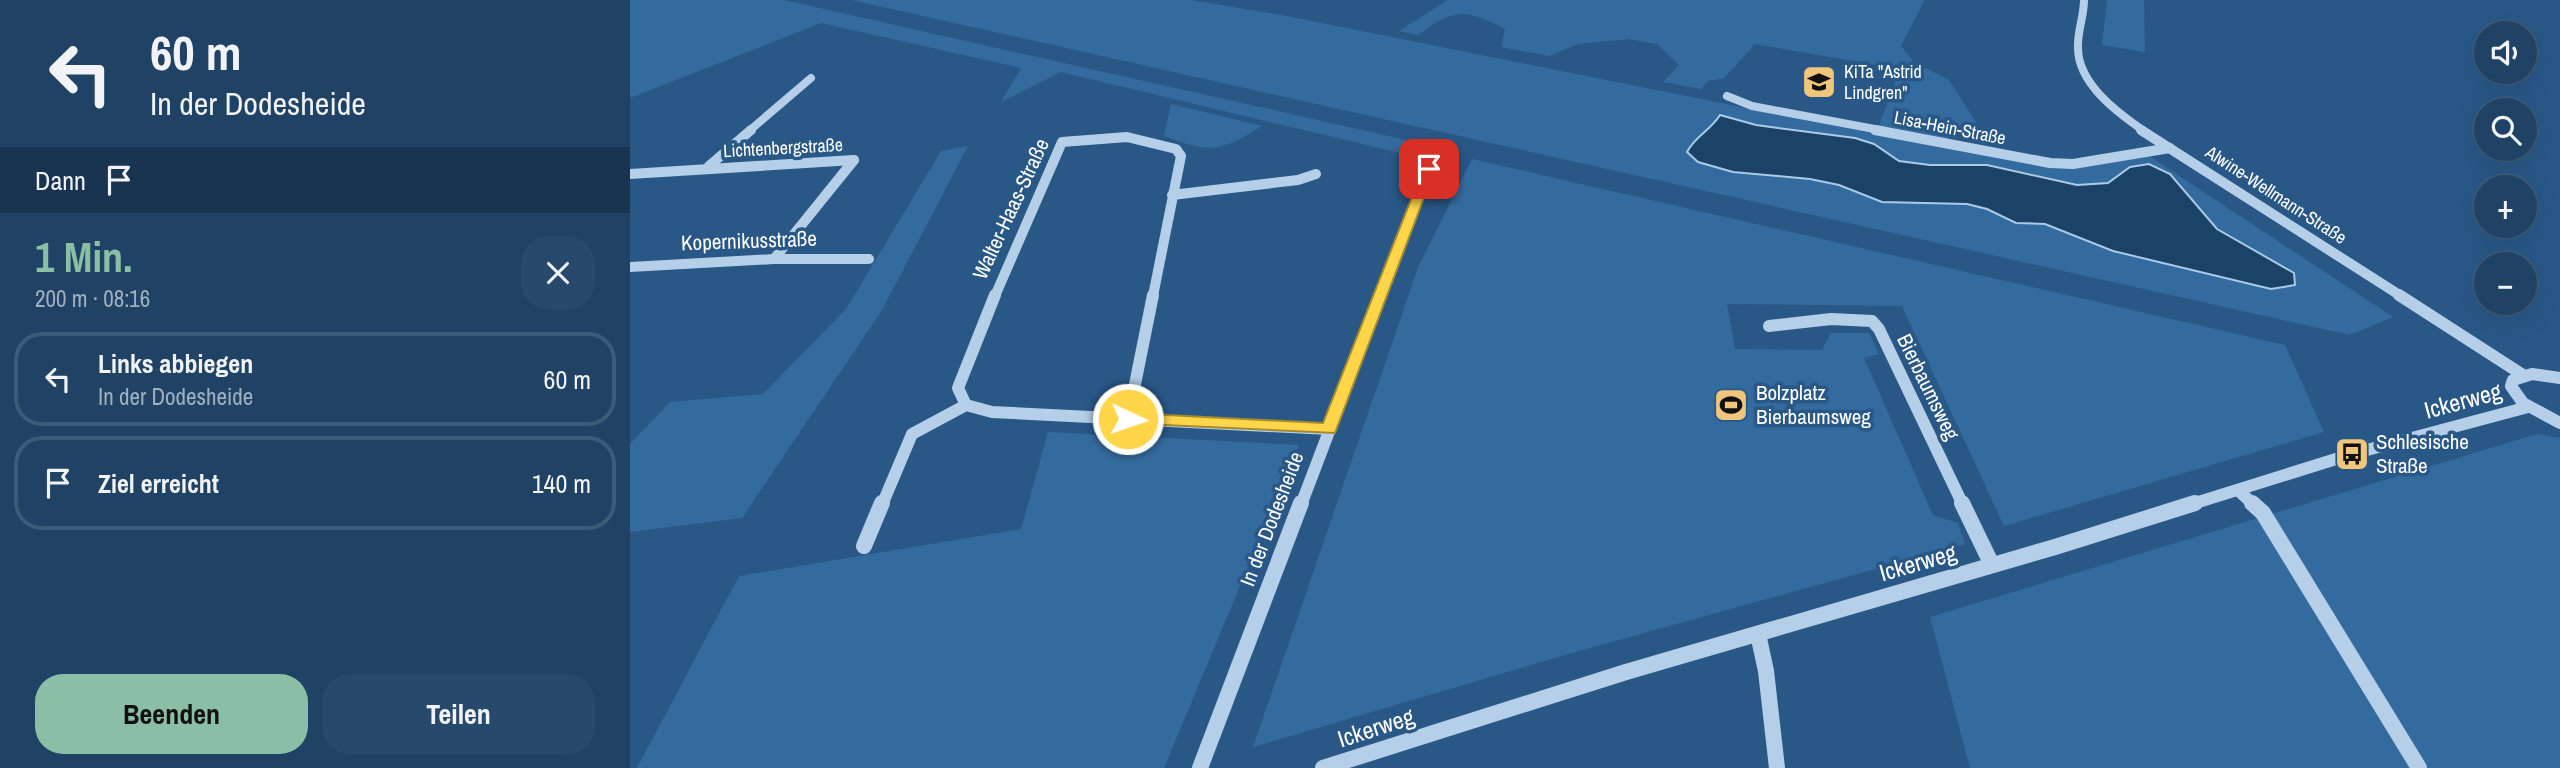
<!DOCTYPE html>
<html lang="de">
<meta charset="utf-8">
<style>
body{margin:0;font-family:"Archivo Narrow",sans-serif;background:#27496b;color:#f1f3f6;height:100vh;display:flex;flex-direction:column;font-size:26px;white-space:nowrap}
*{box-sizing:border-box;margin:0}
p{font-size:23px;color:#a1b0bf}
.icon{flex:none;width:38px;height:38px;fill:none;stroke:currentColor;stroke-width:2;stroke-linecap:round;stroke-linejoin:round}
.map{position:relative;flex:1;overflow:hidden}
.sheet{display:flex;flex-direction:column;background:#1f4265;width:630px}
.sheet>*{flex:none}
.hud{background:#1f4265;color:#f1f3f6;overflow:hidden}
.buttons{position:absolute;left:1844px;top:21px;display:grid;gap:14px}
.buttons a{display:grid;place-items:center;width:63px;height:63px;border-radius:50%;background:#1f4265;box-shadow:0 7px 28px #0002,0 0 0 2px #3c5b79;font-size:35px}
.pin{position:absolute;display:grid;place-items:center;width:60px;height:60px;color:#fff;margin:-30px;border-radius:14px;box-shadow:0 4px 10px #0006}
.me{position:absolute;width:77px;margin:-38px;rotate:93deg;stroke-linejoin:round;filter:drop-shadow(0 0 5px #0008)}
.turn{display:flex;align-items:center;gap:24px;height:147px;padding:0 35px;font-size:32px}
.turn .icon{width:91px;height:91px;stroke-width:2.5}
.turn b{display:block;font-size:49px;line-height:60px}
.then{display:flex;align-items:center;height:66px;padding:0 35px;background:#0003;gap:14px;font-size:26px}
.round{display:grid;place-items:center;flex:none;width:74px;height:74px;border-radius:28px;background:#27496b}
.headline{display:flex;align-items:center;justify-content:space-between;height:119px;padding:0 35px}
h1{font-size:42px;font-weight:700;line-height:52px;color:#8abfa5}
.button{display:flex;gap:14px;margin-top:auto;padding:14px 35px}
.button a{flex:1;height:80px;border-radius:28px;background:#8abfa5;color:#111;font-size:28px;font-weight:700;line-height:80px;text-align:center}
.button a+a{background:#27496b;color:#f1f3f6}
ul{padding:0;list-style:none}
li{display:flex;align-items:center;gap:21px;height:94px;margin:0 14px 10px;padding:0 21px;border:4px solid #3c5b79;border-radius:28px}
li div{flex:1}
li b{display:block;font-size:26px}
li em{font-style:normal}
main{display:flex;flex:1;min-height:0}
.map>svg:first-child{display:block}
</style>
<main>
<section class="sheet">
<div class="hud">
<div class="turn"><svg class="icon" aria-label="left" viewBox="0 0 24 24"><path d="M17 20v-9H6M10 6l-5 5 5 5"/></svg><div><b>60 m</b>In der Dodesheide</div></div>
<div class="then">Dann<svg class="icon" aria-label="arrive" viewBox="0 0 24 24"><path d="M6 21V4h12l-3 4 3 4H6"/></svg></div>
</div>
<div class="headline"><div><h1>1 Min.</h1><p>200 m · 08:16</p></div><a class="round"><svg class="icon" aria-label="close" viewBox="0 0 24 24"><path d="M6 6l12 12M18 6L6 18"/></svg></a></div>
<ul>
<li><svg class="icon" aria-label="left" viewBox="0 0 24 24"><path d="M17 20v-9H6M10 6l-5 5 5 5"/></svg><div><b>Links abbiegen</b><p>In der Dodesheide</p></div><em>60 m</em></li>
<li><svg class="icon" aria-label="arrive" viewBox="0 0 24 24"><path d="M6 21V4h12l-3 4 3 4H6"/></svg><div><b>Ziel erreicht</b></div><em>140 m</em></li>
</ul>
<div class="button"><a>Beenden</a><a>Teilen</a></div>
</section>
<div class="map">
<svg width="1930" height="768" viewBox="0 0 1930 768">
<rect width="100%" height="100%" fill="#295887"/>
<g fill="#346b9e">
<path d="M0 0H154L794 144 787 157 431 72 371 102 391 68 191 23 0 98Z"/>
<path d="M221 0H561L657 16 1246 134 1270 69 1125 44 1094 78 1078 81 1071 89 1033 82 1049 65 1027 44 998 39 948 44 919 56 871 47 875 29C835 8 824 8 788 35L769 31 818 0H1295L1271 46 1284 62 1319 80 1348 125 1320 133 1314 148 1425 168H1449L1519 156 1763 317 1720 335Z"/>
<path d="M1477 0H1514L1515 52 1472 45Z"/>
<path d="M541 104 632 126C589 152 582 154 534 136Z"/>
<path d="M338 146 252 310 112 518 0 532V444L40 402 133 394 216 309 311 151Z"/>
<path d="M842 159 1655 345 1694 432 1374 526 1272 306 1097 304 1105 349 1192 350 1201 333H1239L1249 354 1234 358 1303 515 1328 523 1335 544 935 655 623 747 789 265Z"/>
<path d="M418 432 669 445 534 768H7L109 576 391 529Z"/>
<path d="M1907 434 1930 438V768H1340L1300 617Z"/>
</g>
<path fill="#1d4268" stroke="#aacbe8" stroke-width="2" d="M1090 115 1126 125 1225 138 1244 144 1269 161 1300 165H1357L1447 185 1478 183 1500 167 1519 164 1540 174 1587 229 1664 273 1665 285 1641 289 1483 251 1415 224 1386 223 1357 209 1337 204 1252 202 1209 185 1180 179 1103 172 1068 162 1057 152C1065 136 1080 131 1090 115Z"/>
<g fill="none" stroke-linecap="round" stroke-linejoin="round">
<g stroke="#b5cfe8" stroke-width="8">
<path d="M1454 0C1454 17 1447 32 1448 48 1448 84 1488 113 1514 131"/>
<path d="M1097 96 1122 106 1255 131"/>
<path d="M119 131 181 78"/>
</g>
<g stroke="#b5cfe8" stroke-width="10">
<path d="M1245 130 1420 163 1443 164 1540 148"/>
<path d="M1511 130 1771 296"/>
<path d="M79 166 121 130"/>
<path d="M0 174 224 160"/>
<path d="M542 195 668 180 686 174"/>
<path d="M144 259 224 160"/>
<path d="M0 267 144 259H239"/>
<path d="M365 296 432 142 497 137 546 149 551 156 523 296"/>
<path d="M750 296 799 169"/>
</g>
<g stroke="#b5cfe8" stroke-width="12">
<path d="M1769 295 1893 375"/>
<path d="M1139 326 1201 319 1242 321 1249 329 1333 505"/>
<path d="M1930 378 1902 374 1883 380 1881 386 1893 403 1930 423"/>
<path d="M336 405 328 388 365 295"/>
<path d="M498 419 523 295"/>
<path d="M1608 490 1624 505"/>
<path d="M252 505 282 434 336 405 362 412 699 429"/>
<path d="M671 505 751 295"/>
<path d="M1559 505 1722 454 1898 407"/>
</g>
<g stroke="#b5cfe8" stroke-width="16">
<path d="M1332 503 1362 565"/>
<path d="M1622 503 1633 513 1789 768"/>
<path d="M234 546 252 503"/>
<path d="M1128 634 1136 671 1147 768"/>
<path d="M570 768 671 503"/>
<path d="M693 768 996 672 1425 547 1565 503"/>
</g>
</g>
<path fill="#ffd54a" stroke="#a68a30" stroke-width="2" d="M799 165 805 169 705 433 492 423 490 419 498 413 693 423 793 169Z"/>
<defs>
<g id="school-square" transform="scale(1.75)"><rect x="-9" y="-9" width="18" height="18" rx="4" fill="#efc67c" stroke="#295887"/><path d="M0-5L7-2L0 1L-7-2ZM-4 1L0 2.5L4 1V4Q0 6-4 4Z" fill="#111"/></g>
<g id="stadium-square" transform="scale(1.75)"><rect x="-9" y="-9" width="18" height="18" rx="4" fill="#efc67c" stroke="#295887"/><path d="M0-5a6.5 5 0 1 0 0 10a6.5 5 0 1 0 0-10ZM-3.5-1.8h7v3.6h-7Z" fill="#111"/></g>
<g id="bus-square" transform="scale(1.75)"><rect x="-9" y="-9" width="18" height="18" rx="4" fill="#efc67c" stroke="#295887"/><path d="M-5-6H5V4H4V6H2V4H-2V6H-4V4H-5ZM-3.5-4V0h7V-4ZM-3.5 1.2v1.5H-2V1.2ZM2 1.2v1.5H3.5V1.2Z" fill="#111"/></g>
</defs>
<g fill-rule="evenodd">
<use href="#school-square" x="1189" y="82"/>
<use href="#stadium-square" x="1101" y="405"/>
<use href="#bus-square" x="1722" y="454"/>
</g>
<g text-anchor="middle" stroke-width="7" stroke-linejoin="round" paint-order="stroke">
<g font-size="18" fill="#fff" stroke="#295887" text-anchor="start">
<text x="1214" y="78">KiTa "Astrid<tspan x="1214" dy="21">Lindgren"</tspan></text>
</g>
<g font-size="18" fill="#fff" stroke="#295887">
<text transform="translate(1320 128) rotate(11)" y="6">Lisa-Hein-Straße</text>
<text transform="translate(153 148) rotate(-3)" y="6">Lichtenbergstraße</text>
<text transform="translate(1646 195) rotate(33)" y="6">Alwine-Wellmann-Straße</text>
</g>
<g font-size="21" fill="#fff" stroke="#295887">
<text transform="translate(381 209) rotate(-65)" y="7">Walter-Haas-Straße</text>
<text transform="translate(119 241) rotate(-2)" y="7">Kopernikusstraße</text>
<text transform="translate(1298 387) rotate(64)" y="7">Bierbaumsweg</text>
<text transform="translate(642 519) rotate(-69)" y="7">In der Dodesheide</text>
</g>
<g font-size="21" fill="#fff" stroke="#295887" text-anchor="start">
<text x="1126" y="400">Bolzplatz<tspan x="1126" dy="24">Bierbaumsweg</tspan></text>
<text x="1746" y="449">Schlesische<tspan x="1746" dy="24">Straße</tspan></text>
</g>
<g font-size="24" fill="#fff" stroke="#295887">
<text transform="translate(1833 401) rotate(-15)" y="8">Ickerweg</text>
<text transform="translate(1288 563) rotate(-16)" y="8">Ickerweg</text>
<text transform="translate(746 728) rotate(-18)" y="8">Ickerweg</text>
</g>
</g>
</svg>
<div class="buttons">
<a><svg class="icon" aria-label="sound" viewBox="0 0 24 24"><path d="M4 9h4l5-4v14l-5-4H4zM17 9q2 3 0 6"/></svg></a>
<a><svg class="icon" aria-label="search" viewBox="0 0 24 24"><circle cx="10" cy="10" r="6"/><path d="M15 15l6 6"/></svg></a>
<a>+</a>
<a>−</a>
</div>
<div class="pin" style="left:799px;top:169px;background:#d93025"><svg class="icon" aria-label="arrive" viewBox="0 0 24 24"><path d="M6 21V4h12l-3 4 3 4H6"/></svg></div>
<svg class="me" style="left:498px;top:419px" viewBox="-20 -20 40 40"><circle r="17" fill="#ffd54a" stroke="#fff" stroke-width="3"/><path d="M0-11L8 9 0 5-8 9z" fill="#fff"/></svg>
</div>
</main>
